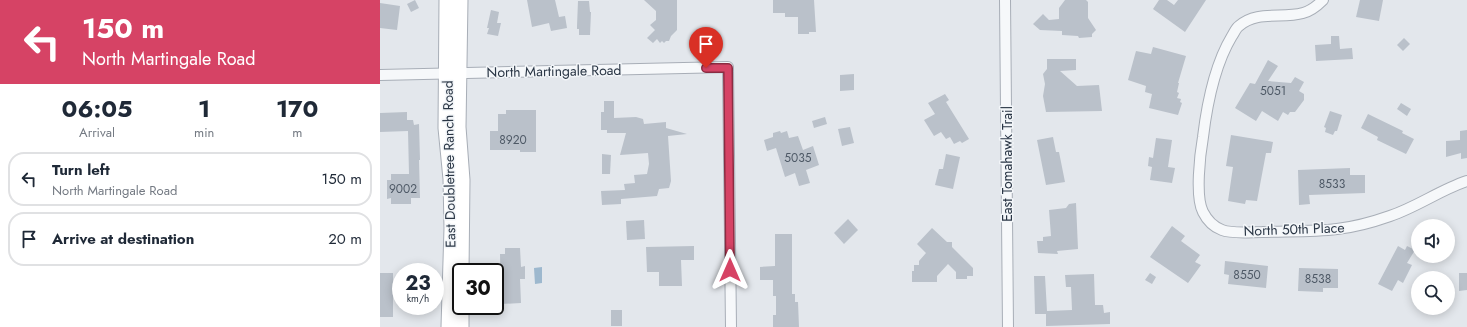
<!DOCTYPE html>
<style>
body{margin:0;font-family:Jost,sans-serif;background:#f2f2f3;color:#1f2937;height:100vh;display:flex;flex-direction:column;font-size:15px;white-space:nowrap}
*{box-sizing:border-box;margin:0}
p{font-size:13px;color:#747a83}
.icon{flex:none;width:22px;height:22px;fill:none;stroke:currentColor;stroke-width:2;stroke-linecap:round;stroke-linejoin:round}
.map{position:relative;flex:1;overflow:hidden}
.panel{display:flex;flex-direction:column;background:#fff;width:380px}
.panel>*{flex:none}
.hud{background:#d64365;color:#fff;overflow:hidden}
.buttons{position:absolute;left:1031px;top:219px;display:grid;gap:8px}
.buttons a{display:grid;place-items:center;width:44px;height:44px;border-radius:50%;background:#fff;box-shadow:0 2px 10px #0003;font-size:20px}
.speed{position:absolute;left:12px;top:263px;display:flex;gap:8px;font-size:20px;font-weight:700;text-align:center}
.speed>*{display:grid;place-content:center;width:52px;height:52px;border-radius:50%;background:#fff;box-shadow:0 2px 10px #0003;line-height:1}
.speed small{font-size:10px;font-weight:400}
.speed .limit{border:2px solid #111;border-radius:6px;background:#fff;color:#111}
.pin{position:absolute;display:grid;place-items:center;width:34px;height:34px;color:#fff;margin:-41px -17px;border-radius:50% 50% 50% 0;rotate:-45deg;box-shadow:0 0 4px #0007}
.pin .icon{rotate:45deg}
.me{position:absolute;width:44px;margin:-22px;rotate:0deg;stroke-linejoin:round;filter:drop-shadow(0 0 3px #0008)}
.turn{display:flex;align-items:center;gap:14px;height:84px;padding:0 16px;font-size:18px}
.turn .icon{width:52px;height:52px;stroke-width:2.5}
.turn b{display:block;font-size:28px;line-height:34px}
.eta{display:flex;justify-content:space-evenly;align-items:center;height:68px;text-align:center}
.eta b{font-size:24px;font-weight:700;line-height:28px}
ul{padding:0;list-style:none}
li{display:flex;align-items:center;gap:12px;height:54px;margin:0 8px 6px;padding:0 8px;border:2px solid #e0e1e3;border-radius:16px}
li div{flex:1}
li b{display:block;font-size:15px}
li em{font-style:normal}
main{display:flex;flex:1;min-height:0}
.map>svg:first-child{display:block}
</style>
<main>
<section class="panel">
<div class="hud">
<div class="turn"><svg class="icon" aria-label="left" viewBox="0 0 24 24"><path d="M17 20v-9H6M10 6l-5 5 5 5"/></svg><div><b>150 m</b>North Martingale Road</div></div>
</div>
<div class="eta">
<div><b>06:05</b><p>Arrival</p></div>
<div><b>1</b><p>min</p></div>
<div><b>170</b><p>m</p></div>
</div>
<ul>
<li><svg class="icon" aria-label="left" viewBox="0 0 24 24"><path d="M17 20v-9H6M10 6l-5 5 5 5"/></svg><div><b>Turn left</b><p>North Martingale Road</p></div><em>150 m</em></li>
<li><svg class="icon" aria-label="arrive" viewBox="0 0 24 24"><path d="M6 21V4h12l-3 4 3 4H6"/></svg><div><b>Arrive at destination</b></div><em>20 m</em></li>
</ul>
</section>
<div class="map">
<svg width="1087" height="327" viewBox="0 0 1087 327">
<rect width="100%" height="100%" fill="#e3e7ec"/>
<path fill="#9db8ce" d="M162 267V283L155 284 154 268Z"/>
<g fill="#bac1ca">
<path d="M35 0 39 8 31 12 27 4Z"/>
<path d="M147 0H175L179 17 185 16 187 28 171 31 169 23 152 27Z"/>
<path d="M264 0H297V30L291 36 289 41H286L284 43 282 41 280 43 277 39 273 43 267 38 275 30 270 25 276 20V11Z"/>
<path d="M393 0H434L436 32H429V34H418V17H405V13H393Z"/>
<path d="M685 0H706L708 2V18L716 30 712 34V37L699 38 698 36 682 35V31L660 30 653 24 663 14 669 20 679 19V8Z"/>
<path d="M779 0H787L794 5 798 0H826L805 32 773 9Z"/>
<path d="M980 0H1003L999 21 976 17Z"/>
<path d="M198 1H209L210 12H211L210 35H199V29H197V26Z"/>
<path d="M0 3 20 6 17 30 0 28Z"/>
<path d="M111 10 119 12 117 23H121L118 36 107 34 109 28H107Z"/>
<path d="M951 36H959L960 49 972 48 973 59 936 61 935 45 951 44Z"/>
<path d="M1024 38 1030 44 1023 51 1017 45Z"/>
<path d="M773 47 806 56 798 83H799L797 92 799 93 797 98 801 99 800 102 802 103 798 115 769 108 772 94 765 92 766 86 748 80 756 51 771 54Z"/>
<path d="M667 59H696V70L680 71 697 86 719 85 722 111 666 112 663 96 665 84 663 74 667 69Z"/>
<path d="M888 60 898 66 888 81 911 83 915 77 924 82 919 91 924 94V100L915 112H910L908 115 903 112 898 121 882 111 876 121 855 108 870 83 875 84Z"/>
<path d="M474 74V90L460 91V75Z"/>
<path d="M565 94 569 100 566 102 589 139 582 143 580 141 574 144 570 137 566 139 561 132 554 136 544 120 555 114 548 103Z"/>
<path d="M224 101H234V118L256 117 263 119 264 124 286 122V128L307 134 288 136 291 181 289 188 279 189 277 196 241 199V204L222 205 221 191 245 190 244 184 255 183 254 175 267 174 269 164 268 153 240 155 246 133H227V130H221V112H224Z"/>
<path d="M1021 103 1031 109 1027 116 1017 109Z"/>
<path d="M126 110H156V152H140V150H110V131H118V114H126Z"/>
<path d="M950 111 962 115 957 131H955L953 135 945 132 946 128 944 127Z"/>
<path d="M27 112V120H33L34 125 39 124 40 160H39L40 198H31V204H11V198L7 199V180H11V174H29L28 131 0 132V113Z"/>
<path d="M988 114 1023 131 1022 133 1034 139 1026 154 997 140 998 137 981 128Z"/>
<path d="M445 117 447 124 434 128 432 121Z"/>
<path d="M470 127 474 143 462 146 458 129Z"/>
<path d="M1087 130V158L1081 159V153L1066 157V141L1080 140V131Z"/>
<path d="M400 131 401 133 407 131 409 138 418 136 423 150 433 146 439 165 426 170 430 183 419 186 415 173 405 177 396 148 387 151 384 140 393 137V133Z"/>
<path d="M851 135 893 142 891 153H886L877 201 866 200 865 204 848 201 853 167 846 166Z"/>
<path d="M673 137 676 152H679L685 182 666 185 657 140Z"/>
<path d="M776 138 792 140 788 167 795 168 792 183 770 180 772 167 768 166 769 157 773 158Z"/>
<path d="M222 154 231 155 230 174H222Z"/>
<path d="M566 154 580 157 573 189 555 185 559 169H563Z"/>
<path d="M970 168V175H985V193L929 195 930 204 919 205 918 170Z"/>
<path d="M696 203 698 249 677 251 678 254 658 253 657 241H663V237L671 236 669 210 686 208 689 204Z"/>
<path d="M468 219 478 230 464 244 454 233Z"/>
<path d="M264 220 265 239 247 240 246 221Z"/>
<path d="M792 226 805 236 801 241 820 255 815 262 821 265 808 283 770 257Z"/>
<path d="M552 228 567 242H572V247L593 268V276H587V279H576V272L568 264 557 276V282H532V271H534V265H539V261L546 253 537 244Z"/>
<path d="M395 234H412V294H415V302H418L419 327H393V315H396V296H393V280H380V267L395 266Z"/>
<path d="M314 246V260H301L302 286H279V272H267L266 247Z"/>
<path d="M1018 246 1025 250 1027 246 1035 250 1027 263 1032 265 1023 283 1018 280 1012 291 998 284Z"/>
<path d="M125 248H140L141 267 145 266V279H140L141 303 121 304 120 254H125Z"/>
<path d="M845 261 888 266 886 288 848 284 849 275 844 274Z"/>
<path d="M919 268 958 269V288H943V292L918 291Z"/>
<rect x="0" y="273" width="13" height="44"/>
<path d="M770 273 776 277 772 284 765 280Z"/>
<path d="M1079 273H1087V290L1079 291Z"/>
<path d="M714 274 715 305H723L724 313 730 312V324L666 326V314H655L654 276H665L667 311 692 310 691 287H686L685 275Z"/>
<rect x="231" y="310" width="11" height="16"/>
</g>
<g fill="none" stroke-linecap="round" stroke-linejoin="round">
<g stroke="#a8aeb7" stroke-width="12">
<g id="minor">
<path d="M625 0 628 327"/>
<path d="M943 0C938 5 931 11 923 13 902 19 877 10 859 26 856 28 854 33 852 36 835 64 827 104 823 137 820 154 815 197 823 212 827 220 834 227 842 230 852 234 871 232 882 232 907 231 932 232 957 229 975 227 993 222 1010 216 1037 207 1060 190 1087 181"/>
<path d="M0 75 348 67 351 327"/>
</g>
</g>
<g stroke="#a8aeb7" stroke-width="17">
<g id="secondary">
<path d="M67 0 66 128 71 179 72 228 69 327"/>
<path d="M80 0 78 127 82 180 81 272"/>
<path d="M81 327V281"/>
</g>
</g>
<use href="#minor" stroke="#f6f8fa" stroke-width="10"/>
<use href="#secondary" stroke="#fff" stroke-width="15"/>
</g>
<g fill="none" stroke-linecap="round" stroke-linejoin="round">
<g stroke="#8b2c42" stroke-width="10">
<path id="route" d="M326 68H348L350 270"/>
</g>
<use href="#route" stroke="#d64365" stroke-width="7"/>
</g>
<g text-anchor="middle" stroke-width="3" stroke-linejoin="round" paint-order="stroke">
<g font-size="12" fill="#4e5966">
<text x="893" y="95">5051</text>
<text x="133" y="144">8920</text>
<text x="418" y="162">5035</text>
<text x="952" y="188">8533</text>
<text x="23" y="193">9002</text>
<text x="867" y="279">8550</text>
<text x="938" y="283">8538</text>
</g>
<g font-size="14" fill="#2a3645" stroke="#f3f6f9">
<text transform="translate(174 71) rotate(-1)" y="5">North Martingale Road</text>
<text transform="translate(69 164) rotate(-91)" y="5">East Doubletree Ranch Road</text>
<text transform="translate(627 164) rotate(-90)" y="5">East Tomahawk Trail</text>
<text transform="translate(914 229) rotate(-2)" y="5">North 50th Place</text>
</g>
</g>
</svg>
<div class="buttons">
<a><svg class="icon" aria-label="sound" viewBox="0 0 24 24"><path d="M4 9h4l5-4v14l-5-4H4zM17 9q2 3 0 6"/></svg></a>
<a><svg class="icon" aria-label="search" viewBox="0 0 24 24"><circle cx="10" cy="10" r="6"/><path d="M15 15l6 6"/></svg></a>
</div>
<div class="speed"><div>23<small>km/h</small></div><div class="limit">30</div></div>
<div class="pin" style="left:326px;top:68px;background:#d93025"><svg class="icon" aria-label="arrive" viewBox="0 0 24 24"><path d="M6 21V4h12l-3 4 3 4H6"/></svg></div>
<svg class="me" style="left:350px;top:270px" viewBox="-20 -20 40 40"><path d="M0-17L14 15 0 8-14 15z" fill="#d64365" stroke="#fff" stroke-width="4"/></svg>
</div>
</main>
